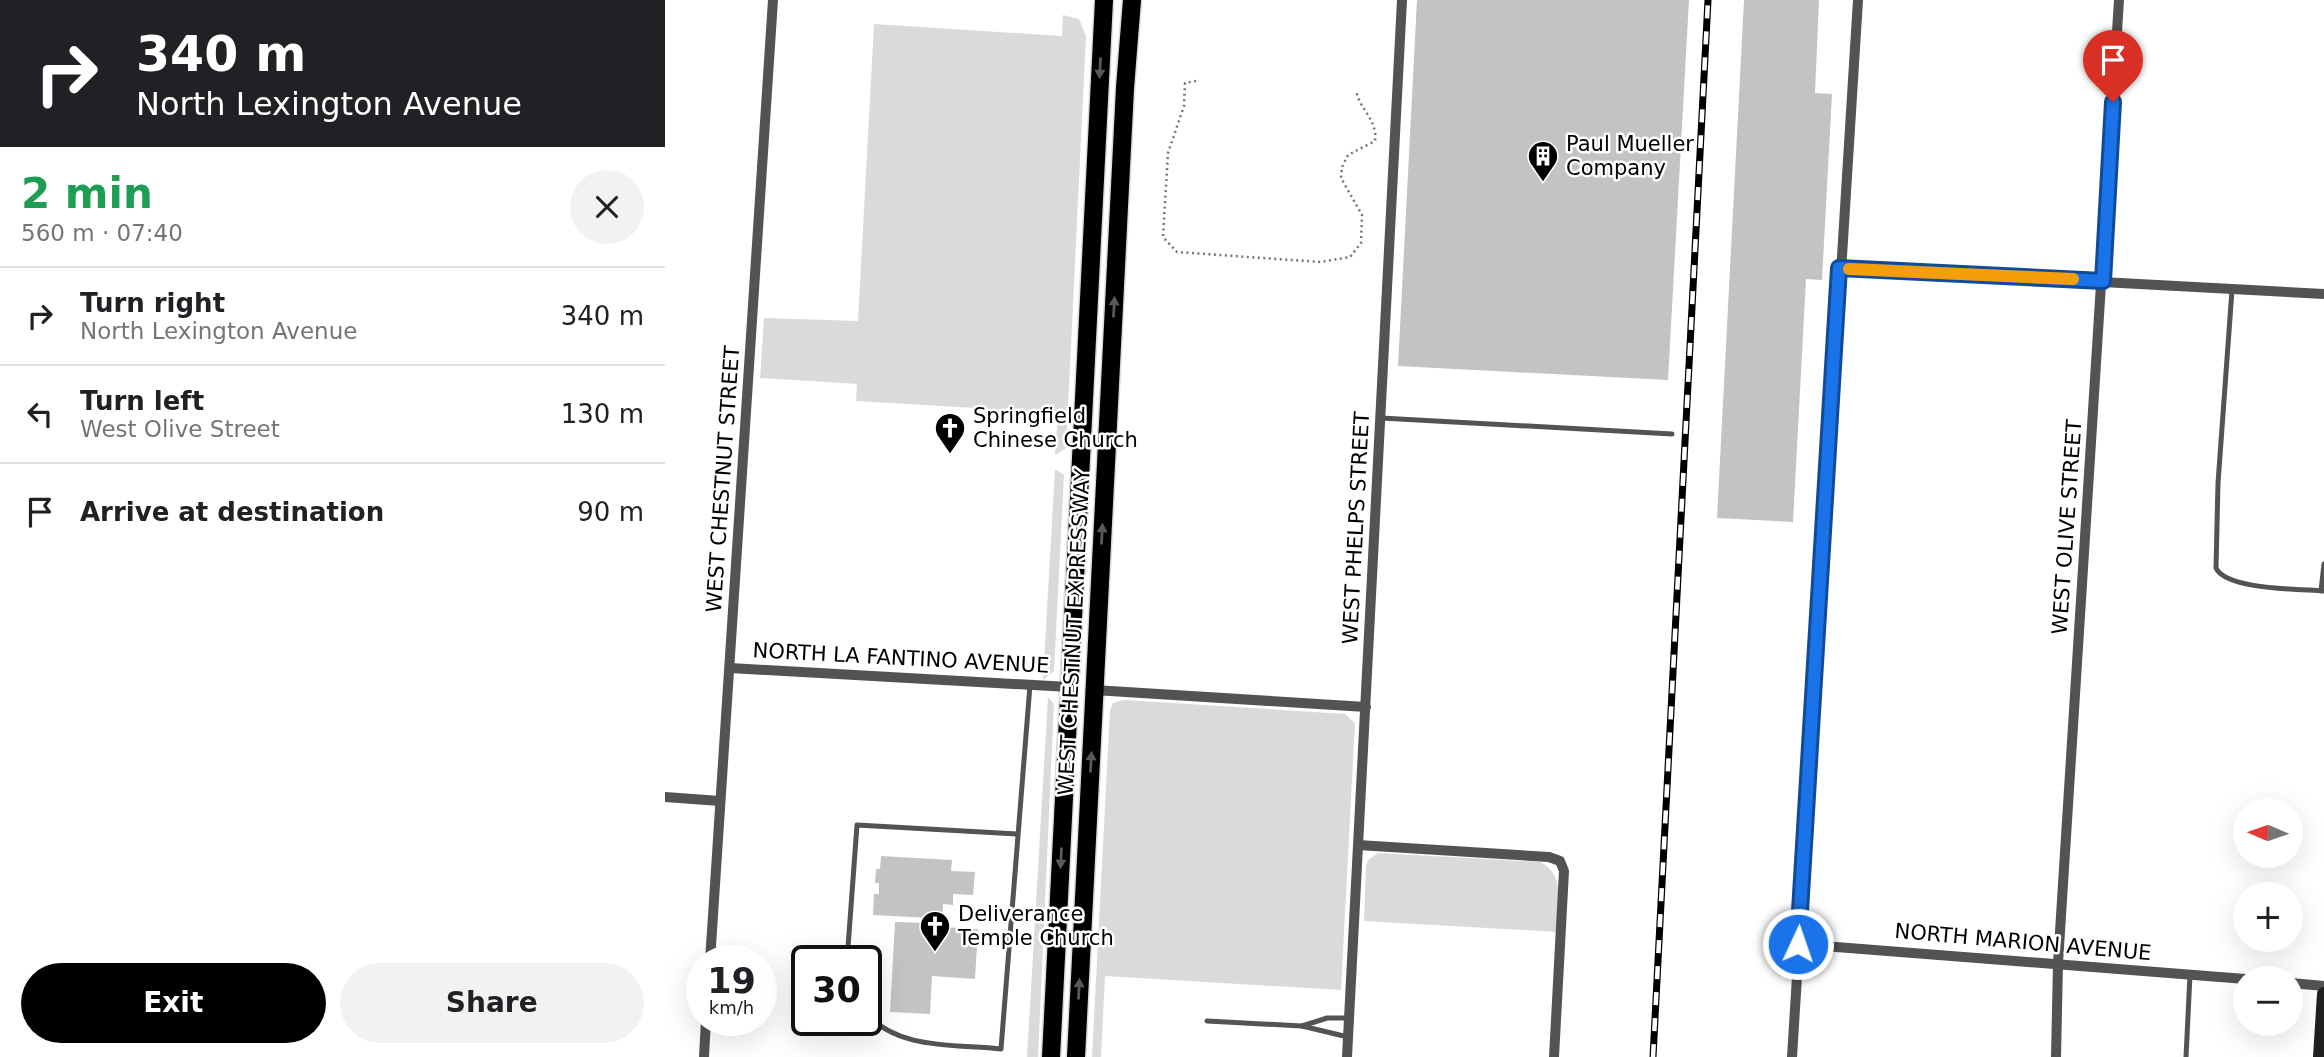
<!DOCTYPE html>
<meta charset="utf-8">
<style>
body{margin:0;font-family:"DejaVu Sans",sans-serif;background:#f2f2f2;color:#202124;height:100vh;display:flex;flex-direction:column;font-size:26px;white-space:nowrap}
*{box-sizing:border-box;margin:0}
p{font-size:23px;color:#757577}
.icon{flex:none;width:38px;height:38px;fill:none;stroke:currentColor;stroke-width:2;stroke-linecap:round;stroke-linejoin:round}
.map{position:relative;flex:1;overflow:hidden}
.panel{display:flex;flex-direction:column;background:#fff;width:665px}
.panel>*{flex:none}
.top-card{background:#202124;color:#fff;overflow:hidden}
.needle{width:46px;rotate:272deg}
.tools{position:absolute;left:1568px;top:798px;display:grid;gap:14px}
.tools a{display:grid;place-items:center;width:70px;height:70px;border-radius:50%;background:#fff;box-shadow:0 7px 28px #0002;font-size:35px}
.speed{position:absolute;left:21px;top:945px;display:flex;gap:14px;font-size:35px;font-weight:700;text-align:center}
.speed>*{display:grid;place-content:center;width:91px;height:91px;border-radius:50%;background:#fff;box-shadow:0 7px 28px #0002;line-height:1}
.speed small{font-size:18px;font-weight:400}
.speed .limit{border:4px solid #111;border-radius:10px;background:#fff;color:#111}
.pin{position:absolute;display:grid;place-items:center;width:60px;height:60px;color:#fff;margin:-72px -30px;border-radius:50% 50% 50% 0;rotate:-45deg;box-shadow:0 0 7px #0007}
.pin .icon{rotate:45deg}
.me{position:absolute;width:77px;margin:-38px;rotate:3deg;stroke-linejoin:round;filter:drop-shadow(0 0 5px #0008)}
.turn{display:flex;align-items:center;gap:24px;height:147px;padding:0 21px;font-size:32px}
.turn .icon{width:91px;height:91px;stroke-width:2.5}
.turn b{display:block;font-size:49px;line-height:60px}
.round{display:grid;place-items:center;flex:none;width:74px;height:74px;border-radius:37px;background:#f2f2f2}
.summary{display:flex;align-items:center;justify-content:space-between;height:119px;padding:0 21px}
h1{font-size:42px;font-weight:700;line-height:52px;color:#1e9e55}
.primary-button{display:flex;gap:14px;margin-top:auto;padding:14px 21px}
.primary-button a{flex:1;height:80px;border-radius:42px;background:#000;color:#fff;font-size:28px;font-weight:700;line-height:80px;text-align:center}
.primary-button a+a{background:#f2f2f2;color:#202124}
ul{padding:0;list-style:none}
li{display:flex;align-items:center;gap:21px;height:98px;padding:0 21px;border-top:2px solid #e0e0e0}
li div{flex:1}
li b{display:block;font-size:26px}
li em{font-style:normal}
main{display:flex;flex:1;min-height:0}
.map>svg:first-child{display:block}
</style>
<main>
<section class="panel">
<div class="top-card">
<div class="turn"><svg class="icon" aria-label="right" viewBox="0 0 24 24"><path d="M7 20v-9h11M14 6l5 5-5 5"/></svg><div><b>340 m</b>North Lexington Avenue</div></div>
</div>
<div class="summary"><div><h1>2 min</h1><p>560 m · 07:40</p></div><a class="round"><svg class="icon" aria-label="close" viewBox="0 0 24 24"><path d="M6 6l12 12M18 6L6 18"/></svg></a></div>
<ul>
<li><svg class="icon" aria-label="right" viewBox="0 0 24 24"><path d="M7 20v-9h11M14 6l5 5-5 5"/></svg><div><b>Turn right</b><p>North Lexington Avenue</p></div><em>340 m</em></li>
<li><svg class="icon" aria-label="left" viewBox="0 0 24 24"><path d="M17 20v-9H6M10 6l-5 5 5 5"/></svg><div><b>Turn left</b><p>West Olive Street</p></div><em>130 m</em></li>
<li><svg class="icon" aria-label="arrive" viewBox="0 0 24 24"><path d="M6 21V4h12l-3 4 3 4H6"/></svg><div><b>Arrive at destination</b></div><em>90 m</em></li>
</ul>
<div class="primary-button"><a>Exit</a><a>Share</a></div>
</section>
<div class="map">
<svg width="1659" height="1057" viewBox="0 0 1659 1057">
<rect width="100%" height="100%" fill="#fff"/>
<g fill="#dadada">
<path d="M398 15 414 19 421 36 401 448 390 455 393 413 191 401 192 384 95 378 99 318 193 321 209 24 397 36Z"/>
<path d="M390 469 399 475 389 671 378 680Z"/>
<path d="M383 697 389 704 373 1057H362Z"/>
<path d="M460 700 680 714 690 723 676 990 440 976 436 1057H427L445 710 448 703Z"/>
<path d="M713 853 875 862C901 874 893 907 892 932L699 921 701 866 703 860Z"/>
</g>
<g fill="#c3c3c3">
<path d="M752 0H1024L1003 380 733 366Z"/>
<path d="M1079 0H1154L1150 93 1167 94 1157 280 1141 279 1128 522 1052 518Z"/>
<path d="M216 856 287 860 286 871 310 872 308 895 288 894V905L278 904 277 927 313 929 310 979 267 976 265 1014 225 1012 230 922 265 923 266 918 208 915 209 894H214V883H210L211 869H215Z"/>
</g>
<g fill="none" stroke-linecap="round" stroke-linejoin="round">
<g stroke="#dbdbdb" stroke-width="21">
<g id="primary">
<path d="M386 1057 439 0"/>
<path d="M411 1057 460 88 467 0"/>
</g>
</g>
<path stroke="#757575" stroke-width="2.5" stroke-dasharray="2 3.5" stroke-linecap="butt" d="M531 81 520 83 519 106 503 153 498 237 512 252 655 262 685 257 696 243 697 215 676 178 677 167 683 155 710 141C713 120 694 109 691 90"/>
<g stroke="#535353" stroke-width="5">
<path d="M1567 290 1553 483 1551 568C1561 590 1636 589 1659 591"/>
<path d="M716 418 1007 434"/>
<path d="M1656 591 1659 564"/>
<path d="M182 961 192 825 352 834"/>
<path d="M201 1013C233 1050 290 1044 336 1049L365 685"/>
<path d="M542 1021 637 1026 683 1037"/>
<path d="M637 1026 662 1018H684"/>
<path d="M1521 1057 1525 975"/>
</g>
<g stroke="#535353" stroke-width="10">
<path d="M1174 268 1659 294"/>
<path d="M65 668 404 687"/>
<path d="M429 690 701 707"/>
<path d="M0 797 55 801"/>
<path d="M693 845 884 857 895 861 899 871 889 1057"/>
<path d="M1133 944 1580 979"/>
<path d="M45 961 108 0"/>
<path d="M1626 983 1659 986"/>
<path d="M39 1057 41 1020"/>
<path d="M682 1057 737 0"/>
<path d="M1127 1057 1193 0"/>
<path d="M1391 1057 1393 963 1454 0"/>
</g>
<path stroke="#202020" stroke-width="14" d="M1655 1057 1659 994"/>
<use href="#primary" stroke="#000" stroke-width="18"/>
<g stroke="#000" stroke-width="7">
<path id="rail" d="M988 1057 1043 0"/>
</g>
<use href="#rail" stroke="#fff" stroke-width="4.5" stroke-dasharray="13" stroke-linecap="butt"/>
</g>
<defs><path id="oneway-solid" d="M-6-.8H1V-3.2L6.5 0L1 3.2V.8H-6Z" transform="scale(1.75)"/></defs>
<g fill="#595959">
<use href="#oneway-solid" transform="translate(435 68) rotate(93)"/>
<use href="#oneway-solid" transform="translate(449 307) rotate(-87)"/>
<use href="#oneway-solid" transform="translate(437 534) rotate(-87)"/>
<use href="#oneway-solid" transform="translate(426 762) rotate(-87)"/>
<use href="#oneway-solid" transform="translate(396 858) rotate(93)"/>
<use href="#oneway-solid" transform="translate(414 989) rotate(-87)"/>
</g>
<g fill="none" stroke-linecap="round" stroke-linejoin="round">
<g stroke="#114b97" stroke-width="18">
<path id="route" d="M1133 944 1174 268 1438 281 1448 102"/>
</g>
<use href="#route" stroke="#1a73e8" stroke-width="12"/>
<path stroke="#f59e0b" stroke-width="12" d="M1184 269 1408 279"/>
</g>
<defs>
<g id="building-pin" transform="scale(1.575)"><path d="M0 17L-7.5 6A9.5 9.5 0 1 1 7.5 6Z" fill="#000" stroke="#fff"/><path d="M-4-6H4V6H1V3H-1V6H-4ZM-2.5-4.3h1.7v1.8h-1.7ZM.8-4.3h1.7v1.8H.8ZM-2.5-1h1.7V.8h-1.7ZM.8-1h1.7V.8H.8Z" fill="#fff"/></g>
<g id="church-pin" transform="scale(1.575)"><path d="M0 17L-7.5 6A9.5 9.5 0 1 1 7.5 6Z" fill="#000" stroke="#fff"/><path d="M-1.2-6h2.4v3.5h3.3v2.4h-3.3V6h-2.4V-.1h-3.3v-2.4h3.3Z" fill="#fff"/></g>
</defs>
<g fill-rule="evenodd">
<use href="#building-pin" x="878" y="156"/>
<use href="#church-pin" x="285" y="428"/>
<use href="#church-pin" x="270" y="926"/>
</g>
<g text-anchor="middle" stroke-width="5" stroke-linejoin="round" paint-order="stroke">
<g font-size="21" fill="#000" stroke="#fff" text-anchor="start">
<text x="901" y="151">Paul Mueller<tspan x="901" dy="24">Company</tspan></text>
<text x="308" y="423">Springfield<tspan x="308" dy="24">Chinese Church</tspan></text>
<text x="293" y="921">Deliverance<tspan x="293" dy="24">Temple Church</tspan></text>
</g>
<g font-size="21" fill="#000" stroke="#fff">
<text transform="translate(58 479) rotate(-86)" y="7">WEST CHESTNUT STREET</text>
<text transform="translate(1402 527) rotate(-86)" y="7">WEST OLIVE STREET</text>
<text transform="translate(691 528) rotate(-87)" y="7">WEST PHELPS STREET</text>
<text transform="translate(409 632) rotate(-87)" y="7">WEST CHESTNUT EXPRESSWAY</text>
<text transform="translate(236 658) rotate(3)" y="7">NORTH LA FANTINO AVENUE</text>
<text transform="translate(1358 942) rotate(5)" y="7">NORTH MARION AVENUE</text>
</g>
</g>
</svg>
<div class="tools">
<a><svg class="needle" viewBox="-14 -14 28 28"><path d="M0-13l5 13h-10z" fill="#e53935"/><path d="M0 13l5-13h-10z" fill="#757577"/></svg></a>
<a>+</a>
<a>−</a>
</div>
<div class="speed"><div>19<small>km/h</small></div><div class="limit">30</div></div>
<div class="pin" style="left:1448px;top:102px;background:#d93025"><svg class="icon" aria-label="arrive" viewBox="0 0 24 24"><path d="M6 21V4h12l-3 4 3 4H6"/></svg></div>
<svg class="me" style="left:1133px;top:944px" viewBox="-20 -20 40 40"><circle r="17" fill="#1a73e8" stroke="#fff" stroke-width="3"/><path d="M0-11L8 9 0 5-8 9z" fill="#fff"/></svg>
</div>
</main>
